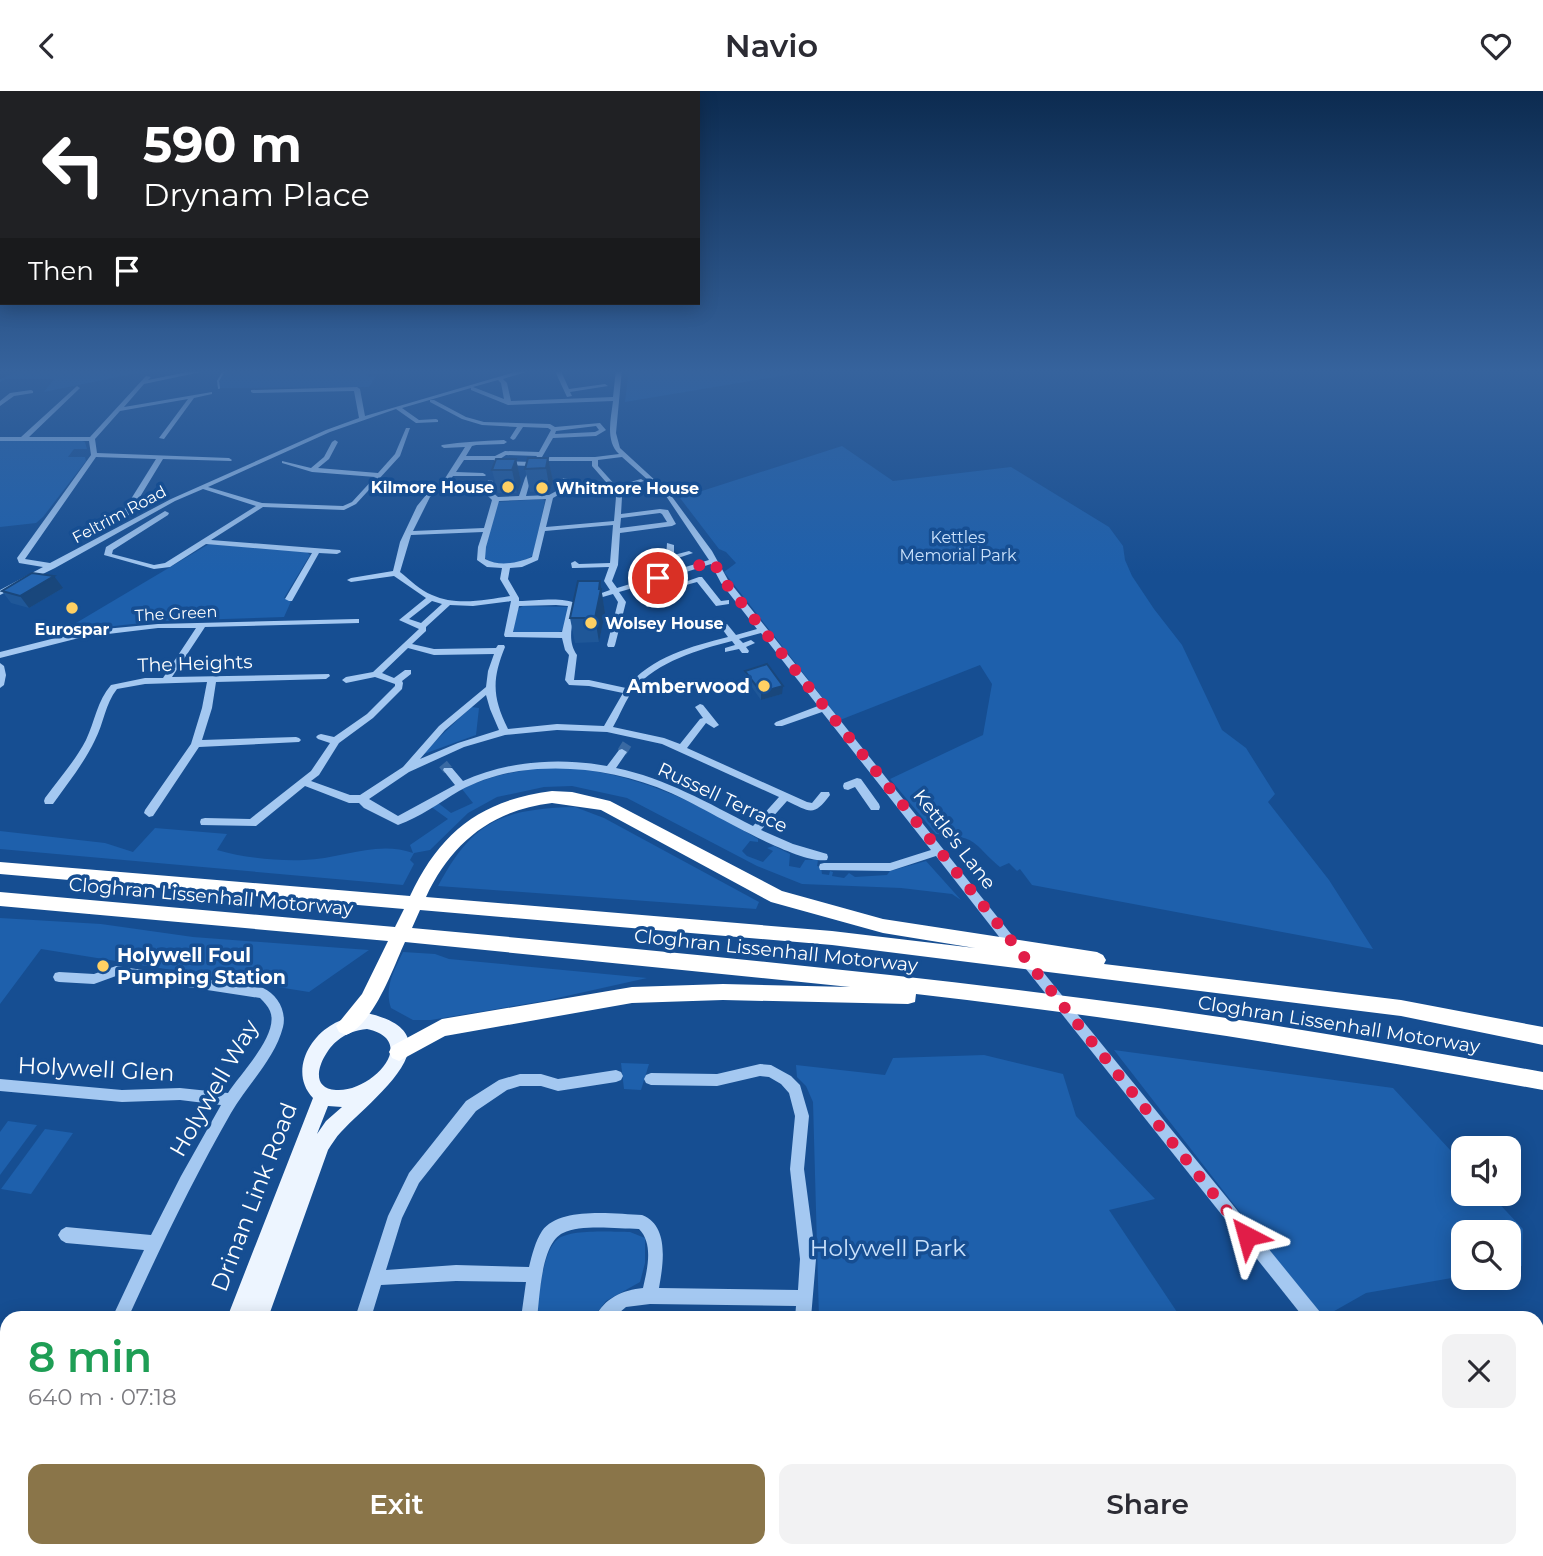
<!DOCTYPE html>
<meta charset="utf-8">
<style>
body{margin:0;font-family:Montserrat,sans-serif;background:#f2f2f3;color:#2b2b33;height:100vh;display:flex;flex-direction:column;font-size:26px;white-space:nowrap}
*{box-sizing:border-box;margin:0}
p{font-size:23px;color:#7c7c81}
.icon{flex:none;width:38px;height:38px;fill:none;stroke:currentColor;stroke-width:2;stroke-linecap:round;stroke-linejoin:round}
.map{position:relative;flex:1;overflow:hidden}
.sheet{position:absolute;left:0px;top:1220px;width:1544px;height:247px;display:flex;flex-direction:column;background:#fff;border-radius:21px 21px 0 0;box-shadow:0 4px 18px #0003}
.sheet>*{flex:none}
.hud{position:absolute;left:0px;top:0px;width:700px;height:214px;box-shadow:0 4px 18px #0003;background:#202124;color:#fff;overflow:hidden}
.tools{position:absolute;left:1451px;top:1045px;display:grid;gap:14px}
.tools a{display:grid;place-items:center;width:70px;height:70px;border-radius:14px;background:#fff;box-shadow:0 4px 18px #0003;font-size:35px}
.pin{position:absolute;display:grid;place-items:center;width:60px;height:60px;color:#fff;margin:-30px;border:4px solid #fff;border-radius:50%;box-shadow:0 2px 7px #0007}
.me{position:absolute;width:77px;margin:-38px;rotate:321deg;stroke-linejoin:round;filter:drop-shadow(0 0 5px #0008)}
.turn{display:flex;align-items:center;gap:24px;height:147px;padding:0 28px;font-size:32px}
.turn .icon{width:91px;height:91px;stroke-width:2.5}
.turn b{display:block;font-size:49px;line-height:60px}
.then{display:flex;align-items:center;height:66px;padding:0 28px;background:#0003;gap:14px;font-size:26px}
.round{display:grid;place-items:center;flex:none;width:74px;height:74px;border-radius:14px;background:#f2f2f3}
.headline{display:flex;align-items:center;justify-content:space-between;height:119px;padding:0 28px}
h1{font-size:42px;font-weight:600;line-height:52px;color:#1e9e55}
.cta{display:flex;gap:14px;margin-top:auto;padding:14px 28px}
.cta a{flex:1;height:80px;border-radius:14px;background:#8a7549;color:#fff;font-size:28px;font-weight:600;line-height:80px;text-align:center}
.cta a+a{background:#f2f2f3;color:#2b2b33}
header{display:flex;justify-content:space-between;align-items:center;height:91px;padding:0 28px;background:#fff;font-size:32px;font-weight:600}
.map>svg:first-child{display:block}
</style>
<header><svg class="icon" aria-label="back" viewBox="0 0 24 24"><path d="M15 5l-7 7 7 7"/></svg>Navio<svg class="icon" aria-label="heart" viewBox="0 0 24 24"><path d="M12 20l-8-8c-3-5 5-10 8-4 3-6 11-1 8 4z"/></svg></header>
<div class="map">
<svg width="1543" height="1465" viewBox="0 0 1543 1465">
<rect width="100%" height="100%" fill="#164e92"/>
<g fill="#1e60ac">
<path d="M25 278H157L44 301 54 288H6L0 291V288Z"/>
<path d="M225 278H409L395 282 368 283 369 286 376 285 369 296 219 297 218 290Z"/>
<path d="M629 278H817V279L625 311Z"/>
<path d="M80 349 85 351 87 358H74L68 366H85L86 370 43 426 36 432 0 436V350Z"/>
<path d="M842 355 893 390 1011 376 1109 436 1123 455 1125 469 1132 485 1154 518 1182 554 1222 639 1246 657 1275 703 1268 711 1329 789 1373 858 1032 794 1020 778 1017 780 1009 772 1000 776C971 751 979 746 936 743L890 688 983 644 992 593 980 574 840 629 724 481 736 472 726 461 719 458 680 407Z"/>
<path d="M543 408 545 410 533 464C521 474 494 478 483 465L498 411Z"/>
<path d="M209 453 307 461 310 464 284 507 292 508 284 526 161 530 86 538 88 534 78 540 76 532Z"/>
<path d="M523 515 569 516 563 539 559 541 515 542 513 540 518 518Z"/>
<path d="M471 616 479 617 476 644 421 664Z"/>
<path d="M560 676C633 681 696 710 758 748V751L750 750 742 760 747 765 763 771 773 760 767 757 774 755 790 763 789 775 800 777 805 769H818L817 775 821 776 822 783 829 784 830 780 833 781 832 785 844 787 849 782 855 786 887 784 890 780 926 770 961 809 952 803 901 797 802 793 757 775 627 707 572 695 544 696 497 706 468 722 430 759 414 762 410 769 414 773 403 794 0 758V740L105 752 133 761 155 737 227 743 217 759C245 767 276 770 304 769 341 768 377 749 413 762L410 754 448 728 430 715 437 711 451 722 473 712 462 698C493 683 526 678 560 676Z"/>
<path d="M575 716 604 727 759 811 756 818 438 795C473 729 503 718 575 716Z"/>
<path d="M0 827 101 833 193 846 369 859 309 901 41 858 0 913Z"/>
<path d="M403 861 435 863 449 868 647 887 544 910 431 929H413L391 917C384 896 394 880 403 861Z"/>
<path d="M1114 959 1393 997 1463 1073V1102L1490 1103 1523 1138 1522 1175 1509 1177 1508 1141H1463V1185L1366 1202 1322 1227Z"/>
<path d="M984 964 1063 983 1076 1025 1155 1108 1109 1119 1181 1227H819L813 1011 806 995 797 986 796 974 885 984 893 967Z"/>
<path d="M621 972 649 973 641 999 624 998Z"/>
<path d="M8 1030 37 1034 0 1084V1041Z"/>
<path d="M45 1038 73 1042 31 1103 1 1098Z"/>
<path d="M630 1141 645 1147V1172L640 1191 606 1210 593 1227H536C539 1207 542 1160 558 1148 571 1138 613 1141 630 1141Z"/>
<path d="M0 1434 7 1436V1460H110L108 1465H0Z"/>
<path d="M213 1460H350V1465H211Z"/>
<path d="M401 1460H793V1465H400Z"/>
<path d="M821 1460H1025L1026 1465H821Z"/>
</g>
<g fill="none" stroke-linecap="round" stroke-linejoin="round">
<path stroke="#96c3f3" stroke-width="2" d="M219 297 218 290 225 278"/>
<g stroke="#3969a2" stroke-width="10" stroke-dasharray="10 5" stroke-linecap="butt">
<path d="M622 661 627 653"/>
<path d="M443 673 448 679"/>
</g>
<g fill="#a4c8f1" fill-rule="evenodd">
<path d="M202 278H215L144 293 124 316 212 301V303L194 307 164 348 159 347 188 308 120 320 95 348 97 362 229 367 232 369 231 370 163 368 129 424 125 426 121 424 156 368 96 366 25 468 50 472 171 408 326 339 359 327 354 300 253 302 251 301V299L357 296 360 298 365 325 525 278H535L503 288 507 292 511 310 613 306 616 278H622L616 342 620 357 670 403 712 460 728 489 1019 853 1021 857 1019 861 1015 862 1011 861 936 765 890 780 820 779 819 776 820 773 824 772H890L931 759 822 621 782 635H776L774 633 776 631 818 615 761 542 739 548 743 552 751 549 755 552 746 556 749 560 748 562H742L739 558 725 561V557L735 554 732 550C698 559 658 570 634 598 626 608 620 624 613 636L664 647 680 653 700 628 703 627 695 616 700 613 703 614 719 634 714 637 706 632 687 657 807 711 812 712 821 701H829L830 704C814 726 810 721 787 710L761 739 793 753 827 763 828 766 827 769C796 774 704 716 671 702 624 681 570 673 519 680 498 683 478 690 459 700 439 712 420 726 398 734L364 717 359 712H349L305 695 256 735 201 734 200 731 201 728 205 727 250 728 311 680 330 652 318 648 316 646 318 644 321 643 334 646 367 623 395 595V593L375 586 346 592 342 589 346 586 373 581 419 538 399 529 426 507 394 485 351 491 347 489 351 487 393 480 400 451 417 415 426 404 442 392 465 356 444 357 441 355 442 354C462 351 483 350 504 349L507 351 504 353 476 354 472 355 466 365H495L505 360 539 361 551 339 548 337 523 336 515 348 513 349 510 347 517 336 482 334 462 328 430 311V309H434L466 326 484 331 550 333 555 336 600 332 606 339 596 345 553 347 542 366H595L619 363C605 350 611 327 613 310L508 314 471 299V297L402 317 419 329 436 328 438 329V331L416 332 396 318 330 341 208 396 262 412 343 415 352 411 375 386 312 381 282 372V370L311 377 324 366 332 351 335 349 338 351 329 368 318 377 378 382 395 363 406 337H410L400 365 356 413 344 419 263 416 211 449 340 459 341 461 337 463 319 462 292 510H289L285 508 312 462 206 453 170 476 154 478 104 464 106 456 165 420 169 422 168 424 113 459 112 463 154 474 165 472 256 415 203 398 175 410 55 477 0 504V499L43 476 19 472 17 467 91 364 89 350H0V346H21L77 295 80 297 79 298 29 346H90L146 285 151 286 148 289ZM498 289 501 292 504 308 473 296ZM596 335 599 339 595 341 555 343 556 340ZM506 364 537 365 533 371 501 370 500 368ZM622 366 666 405 709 469 682 477 675 468 693 462 689 460 674 464V454L667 452 666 467 676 479 617 497 612 490 618 474 620 442 672 435 676 433 668 419 660 418 621 423 622 406 619 398 644 390 641 388 616 395 598 375V369ZM464 369H494L499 374 531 375 525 387 519 405 498 406 491 400 493 390 488 389 484 401 492 409 484 437 413 440 430 406 447 394 453 385H485L486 384 483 382 456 381ZM540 370H592V375L612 398 616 406 614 430 546 436 553 407 565 400 568 388 563 387 560 398 549 404 526 405 531 387ZM546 408 532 466C517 472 500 476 485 468L486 456 499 410ZM660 422 662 423 667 431 620 437 621 427ZM613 434 610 472 579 473 575 470 571 472 572 477H575L609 476 604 490 610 499 585 508 589 510 613 503 618 511 607 554 608 556H614L615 554 626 511 619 501 633 497 647 516H650L673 512 674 510 670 508 652 511 640 495 679 483 681 486H687L688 484 686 481 711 473 721 492 757 538 736 544 727 533H721L720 535 728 546C692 555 651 566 626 597L589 589H574L577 564C566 549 573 530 577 513 562 505 536 510 519 510V507L508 488 510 477 522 476 538 469 545 440ZM483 441 478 456 477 469 487 476 502 477 500 488 510 505C485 509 456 515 432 504 420 499 410 489 400 481L411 444ZM432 510 442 513 421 532 409 528ZM511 510 504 544 505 546 562 547 565 559 569 564 565 589 569 594 589 595 623 602 604 635 557 633 508 638C492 606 492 588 505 556L504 554H498L496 557 434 558 412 553 426 540V536L450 514 473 515ZM556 514 568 515 562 541H513L519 515ZM408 557 434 564 494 563 488 580 486 596 439 635 403 676 360 704H350L311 690 319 684 339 652 373 627 402 598 403 592 402 590 411 583V579H405L394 587 382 582ZM486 604 490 618 499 639 458 652 420 668 445 639ZM557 639 607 641 662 653 779 706 753 735C708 712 665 687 616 677L627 661 622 658 619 659 607 675C559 666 507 670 463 690L452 677H444L443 679 455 694 398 725 369 708 409 681 464 656 505 644Z"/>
<path d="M554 278H560L569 298 605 293 608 295 570 301 572 305 567 306Z"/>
<path d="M31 299 33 300V302L14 305 0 315V310L10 302Z"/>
<path d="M699 486H702L721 510 729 509V513L716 515 697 491 686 494 682 492Z"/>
<path d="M356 528H359V532L205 536 172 586 329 583 330 585 326 588 216 591 212 617 202 649 296 646 299 647 301 649 299 651 199 656 153 725 149 726 144 722 145 719 191 653 202 617 207 591 145 593 117 598C105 613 104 632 95 649 84 672 68 692 53 713H45L44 710 45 707C59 688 75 670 86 649 95 630 97 610 111 594L145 587H163L196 537H158L83 546 0 567V561L83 540 158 533Z"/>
<path d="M0 572 4 575 6 584 4 594 0 597Z"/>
<path d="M857 687 861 688 879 713 880 716 879 719H871L855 696 848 699 844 698 843 695 844 692Z"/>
<path d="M1026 864 1030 865 1320 1221 1322 1227H1304L1022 873 1020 869 1022 865Z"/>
<path d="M116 875 263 897C277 903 287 920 283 936 275 968 247 994 231 1022 193 1088 160 1157 128 1227H112L144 1159 66 1152 61 1149 58 1144 61 1139 66 1136 151 1144 181 1085 221 1014 180 1009 122 1011 0 1000V988L122 999 180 997 228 1002C240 983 280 943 270 920 268 915 264 911 260 907L116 885 94 893 59 891 55 890 53 886 55 882 59 881 94 883Z"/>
<path d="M760 973 771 974 791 985 800 994 809 1025 804 1078 816 1168 811 1227H795L796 1215 650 1213 626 1216 613 1227H595C604 1207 623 1199 643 1197 647 1179 654 1153 639 1138 618 1138 582 1133 563 1142 541 1152 540 1205 537 1227H521L526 1191 456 1190 381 1194 371 1227H355L388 1125 409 1082 466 1010 499 989 520 983H541L558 988 616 979 621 981 623 985 621 989 616 991 558 1000 541 995H520L507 999 476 1020 419 1092 402 1127 386 1179 456 1174 529 1176C532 1164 535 1151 542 1140 560 1115 615 1123 642 1124 670 1135 663 1174 659 1197L798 1199 800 1168 790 1078 795 1025 789 1002 781 993 769 986 760 985 717 995 651 994 646 992 644 988 646 984 651 982 717 983Z"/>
<path d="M7 1345V1365L0 1369V1349Z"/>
<path d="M369 1460H387L386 1465H368Z"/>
<rect x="794" y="1460" width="18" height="5"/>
<path d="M1493 1460H1514L1516 1465H1495Z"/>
</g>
<g fill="#edf5ff" fill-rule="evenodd">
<path d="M367 922C462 944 370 1009 341 1041 336 1046 332 1053 328 1059L268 1227H227L313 1007C291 984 306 950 330 935 341 928 354 924 367 922ZM367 938C421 950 370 1002 336 999 305 997 323 961 337 950 346 942 356 939 367 938ZM328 1015 342 1016 326 1030 317 1043Z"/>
<path d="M142 1460H166L164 1465H140Z"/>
<path d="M170 1460H194L192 1465H168Z"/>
</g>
<path fill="#fff" fill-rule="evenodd" d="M552 700 572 701 610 710 782 800 883 828 1097 861 1103 864 1106 869 1104 873 1401 909 1543 936V954L1401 925 832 854 420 819 412 837C661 860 910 883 1158 917 1287 935 1415 958 1543 981V999C1335 961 1127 927 916 903L915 911 908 913 723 909 632 912 445 945 399 970 392 967 389 961 392 955 442 928 632 896 723 893 850 896 405 851C393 877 374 933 346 944L339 941 336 935 362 903 388 850 0 815V801L395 836 404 818 0 783V771L410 805C440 741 481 709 552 700ZM552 712 601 719 771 811 883 842 975 857 832 840 426 806C451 752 492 719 552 712Z"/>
</g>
<g fill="#1f5798">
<path d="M548 367 553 390 550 400 530 401 525 378Z"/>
<path d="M516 368 521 391 517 402H498L492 379Z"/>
<path d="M600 490 605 522 599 551 575 552 570 527Z"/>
<path d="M63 497 29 517 11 512 2 500Z"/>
<path d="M745 580 782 603 761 609 746 588Z"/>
</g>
<g fill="#19477c">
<path d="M548 367 553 390 550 400 546 377Z"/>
<path d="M516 368 521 391 517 402 512 379Z"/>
<path d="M54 485 63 497 29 517 20 505Z"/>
<path d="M600 490 605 522 599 551 595 527Z"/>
<path d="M783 595 782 603 761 609V601Z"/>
</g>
<g fill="#2465b1" stroke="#19477c" stroke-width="2">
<path d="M528 367H548L546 377 525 378Z"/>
<path d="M496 368H516L512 379H492Z"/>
<path d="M32 482 54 485 20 505 2 500Z"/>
<path d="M578 490H600L599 498H601L595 527H570Z"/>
<path d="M767 573 783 595 761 601 745 580Z"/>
</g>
<linearGradient id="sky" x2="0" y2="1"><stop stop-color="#0c2b50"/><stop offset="0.58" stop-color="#36639d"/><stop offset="1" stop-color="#36639d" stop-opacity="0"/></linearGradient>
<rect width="1543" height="483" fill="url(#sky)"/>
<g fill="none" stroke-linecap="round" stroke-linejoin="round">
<path stroke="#e11d48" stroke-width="12" stroke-dasharray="0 21.6" d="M658 487 713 470 724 490 1247 1145"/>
</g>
<g fill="#ffd063" stroke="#164e92" stroke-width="2.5">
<circle cx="508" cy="396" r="7"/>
<circle cx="542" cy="397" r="7"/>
<circle cx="72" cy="517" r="7"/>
<circle cx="591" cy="532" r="7"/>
<circle cx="764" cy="595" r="7"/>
<circle cx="103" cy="875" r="7"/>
</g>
<g text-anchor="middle" stroke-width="7" stroke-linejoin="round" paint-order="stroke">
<g font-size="16" font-weight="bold" fill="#fff" stroke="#164e92" text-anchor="start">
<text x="494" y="402" text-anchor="end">Kilmore House</text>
<text x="556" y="403">Whitmore House</text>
<text x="605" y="538">Wolsey House</text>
<text x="72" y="544" text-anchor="middle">Eurospar</text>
</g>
<g font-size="16" fill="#fff" stroke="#164e92">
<text transform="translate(119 423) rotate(-28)" y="6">Feltrim Road</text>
<text transform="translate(176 522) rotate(-3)" y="6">The Green</text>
</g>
<g font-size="16" fill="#cbe2fc" stroke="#164e92">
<text x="958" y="452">Kettles<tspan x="958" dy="18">Memorial Park</tspan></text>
</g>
<g font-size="19" fill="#fff" stroke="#164e92">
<text transform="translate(195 572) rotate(-2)" y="7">The Heights</text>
<text transform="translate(723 706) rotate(25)" y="7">Russell Terrace</text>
<text transform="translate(955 748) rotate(52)" y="7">Kettle's Lane</text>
<text transform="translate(211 805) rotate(5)" y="7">Cloghran Lissenhall Motorway</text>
<text transform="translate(776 859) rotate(6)" y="7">Cloghran Lissenhall Motorway</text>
<text transform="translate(1339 933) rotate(9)" y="7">Cloghran Lissenhall Motorway</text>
</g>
<g font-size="19" font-weight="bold" fill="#fff" stroke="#164e92" text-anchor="end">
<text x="750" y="602">Amberwood</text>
<text x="117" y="871" text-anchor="start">Holywell Foul<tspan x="117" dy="22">Pumping Station</tspan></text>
</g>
<g font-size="23" fill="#fff" stroke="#164e92">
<text transform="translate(96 978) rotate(3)" y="8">Holywell Glen</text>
<text transform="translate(214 997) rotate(-60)" y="8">Holywell Way</text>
<text transform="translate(254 1106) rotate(-69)" y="8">Drinan Link Road</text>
</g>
<g font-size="23" fill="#cbe2fc" stroke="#164e92">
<text x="888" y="1165">Holywell Park</text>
</g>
</g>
</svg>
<div class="tools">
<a><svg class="icon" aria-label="sound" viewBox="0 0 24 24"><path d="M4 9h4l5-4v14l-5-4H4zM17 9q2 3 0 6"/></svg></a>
<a><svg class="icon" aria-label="search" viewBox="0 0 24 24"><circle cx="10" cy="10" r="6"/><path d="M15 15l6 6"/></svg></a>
</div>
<div class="pin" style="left:658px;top:487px;background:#d93025"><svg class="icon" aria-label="arrive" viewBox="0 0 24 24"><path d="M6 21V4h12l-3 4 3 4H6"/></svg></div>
<svg class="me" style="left:1247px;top:1145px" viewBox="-20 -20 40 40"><path d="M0-17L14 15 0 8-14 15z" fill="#e11d48" stroke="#fff" stroke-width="4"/></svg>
<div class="hud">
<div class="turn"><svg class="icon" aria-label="left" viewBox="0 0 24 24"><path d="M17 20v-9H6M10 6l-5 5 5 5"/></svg><div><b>590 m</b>Drynam Place</div></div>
<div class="then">Then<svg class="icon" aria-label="arrive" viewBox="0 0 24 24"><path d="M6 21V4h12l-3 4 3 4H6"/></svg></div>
</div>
<section class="sheet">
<div class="headline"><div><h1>8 min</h1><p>640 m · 07:18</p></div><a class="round"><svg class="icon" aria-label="close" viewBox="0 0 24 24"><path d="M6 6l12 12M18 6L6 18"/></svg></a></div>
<div class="cta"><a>Exit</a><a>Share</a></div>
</section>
</div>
